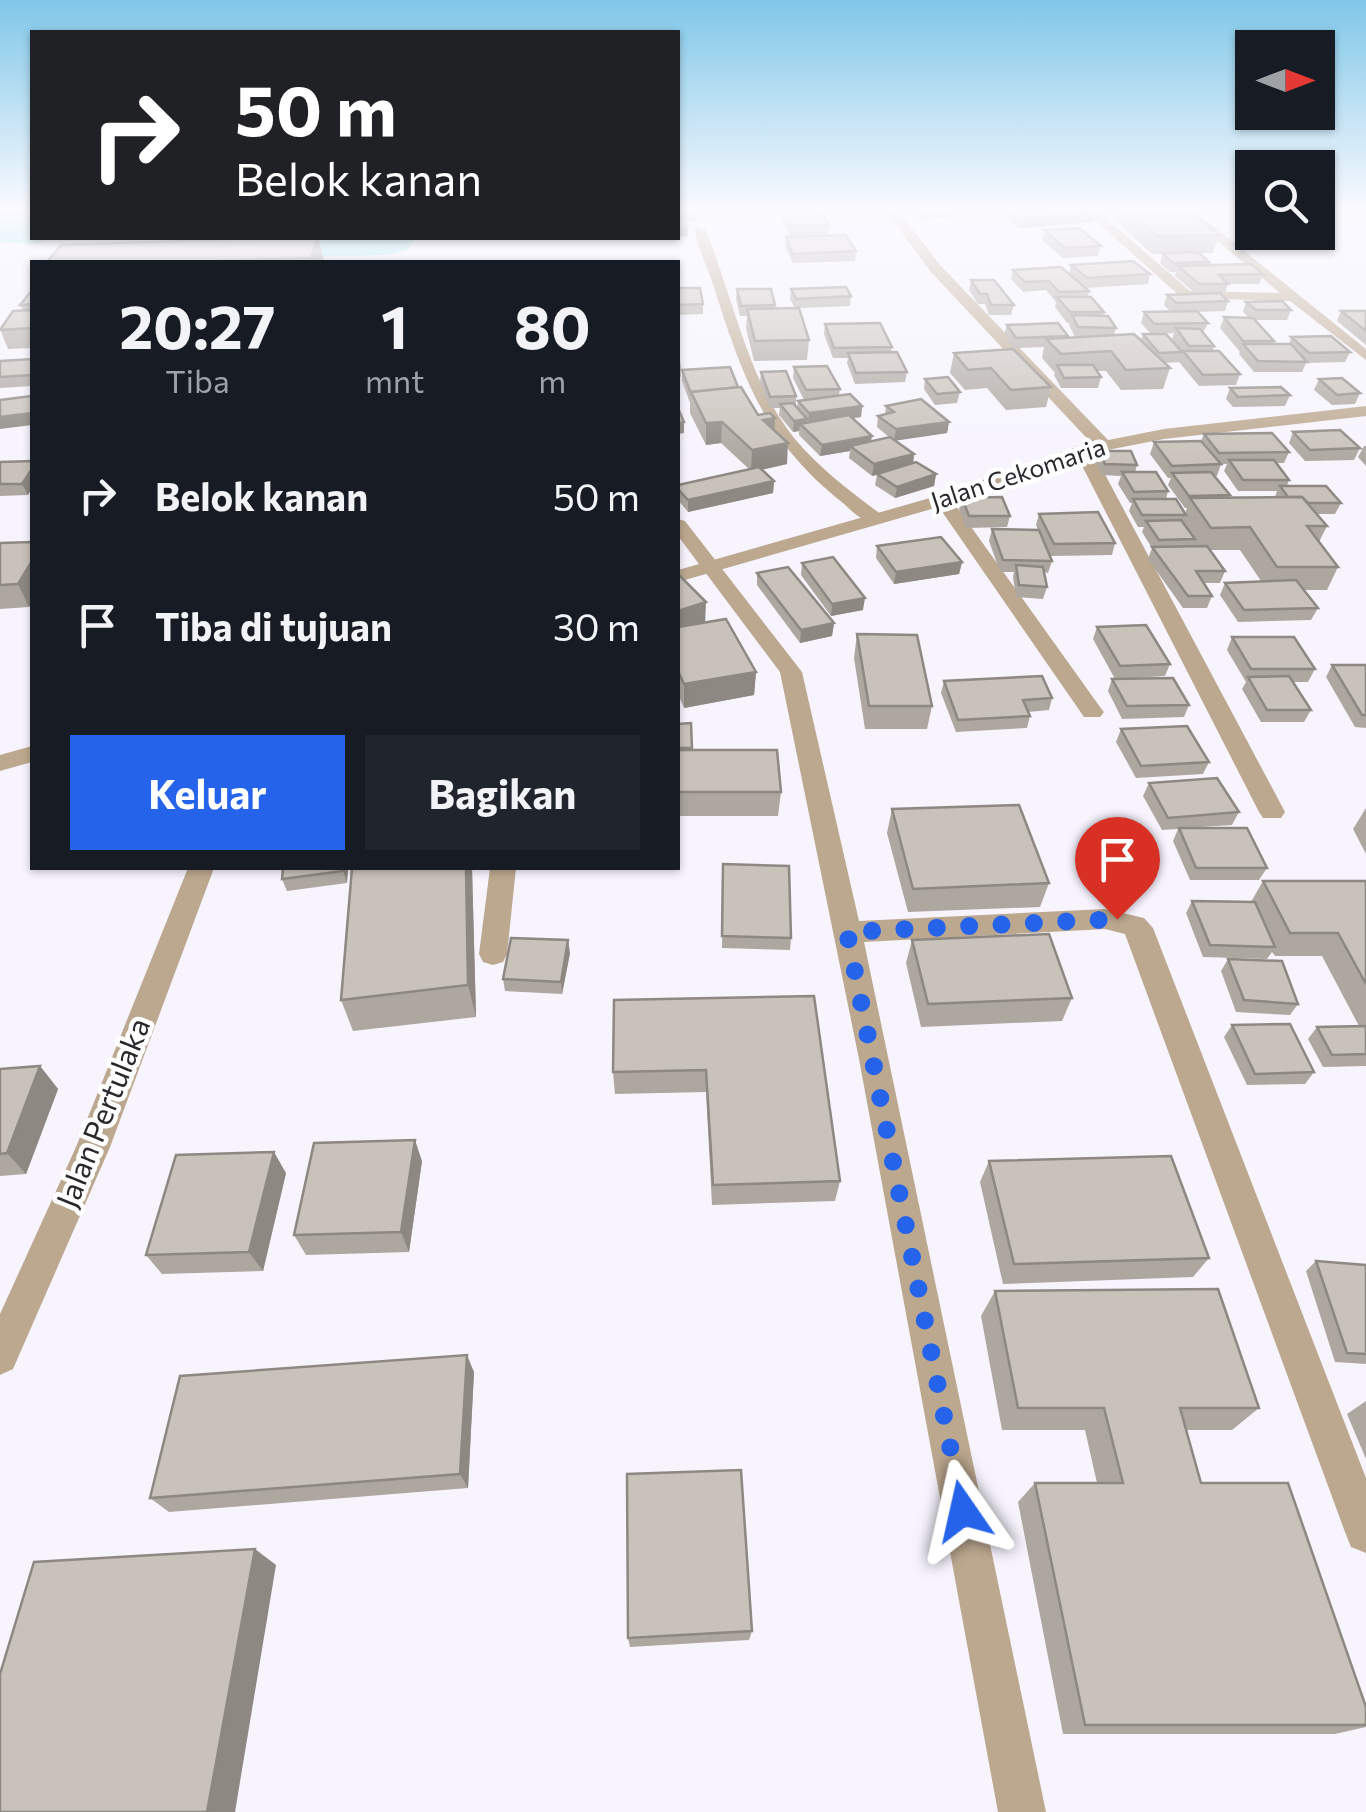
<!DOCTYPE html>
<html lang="id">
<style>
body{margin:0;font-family:Commissioner,sans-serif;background:#20242c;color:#f1f3f6;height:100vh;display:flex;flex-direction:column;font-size:38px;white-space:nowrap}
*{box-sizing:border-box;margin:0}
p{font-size:32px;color:#9ea1a6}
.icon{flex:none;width:55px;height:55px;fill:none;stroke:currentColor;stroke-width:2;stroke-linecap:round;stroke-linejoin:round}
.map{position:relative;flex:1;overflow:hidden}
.side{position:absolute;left:30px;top:260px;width:650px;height:610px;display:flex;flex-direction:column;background:#171b24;border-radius:0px;box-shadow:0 2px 8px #0004}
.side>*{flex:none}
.hud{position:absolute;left:30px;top:30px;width:650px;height:210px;border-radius:0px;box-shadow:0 2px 8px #0004;background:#202124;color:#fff;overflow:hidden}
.needle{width:65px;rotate:90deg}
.tools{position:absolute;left:1235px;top:30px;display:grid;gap:20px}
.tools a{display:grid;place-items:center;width:100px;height:100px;border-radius:0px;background:#171b24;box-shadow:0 2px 8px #0004;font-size:50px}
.pin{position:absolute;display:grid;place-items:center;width:85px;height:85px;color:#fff;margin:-102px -42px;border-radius:50% 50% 50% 0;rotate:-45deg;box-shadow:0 0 10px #0007}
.pin .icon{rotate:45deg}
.me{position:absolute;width:110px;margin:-55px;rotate:349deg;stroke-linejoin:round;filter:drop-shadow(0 0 8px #0008)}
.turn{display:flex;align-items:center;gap:35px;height:210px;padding:0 40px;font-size:45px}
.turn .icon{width:130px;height:130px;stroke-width:2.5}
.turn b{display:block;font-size:70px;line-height:85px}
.eta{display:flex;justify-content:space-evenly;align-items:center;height:170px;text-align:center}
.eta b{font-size:60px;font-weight:700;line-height:70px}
.cta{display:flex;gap:20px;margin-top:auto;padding:20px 40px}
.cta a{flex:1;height:115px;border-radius:0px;background:#2563eb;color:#fff;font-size:40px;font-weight:700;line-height:115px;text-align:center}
.cta a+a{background:#20242c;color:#f1f3f6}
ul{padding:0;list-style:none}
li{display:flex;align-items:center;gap:30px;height:130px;padding:0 40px}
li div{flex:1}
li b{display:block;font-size:38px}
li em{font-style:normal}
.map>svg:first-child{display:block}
</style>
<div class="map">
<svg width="1366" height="1812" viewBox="0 0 1366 1812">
<rect width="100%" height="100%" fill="#f7f4fe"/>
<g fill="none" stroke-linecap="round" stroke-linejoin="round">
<g fill="#81e3e7" fill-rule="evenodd">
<path d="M0 212H32V238H53L32 244 0 242Z"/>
<path d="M174 238H416L407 250 387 255 253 258 182 250Z"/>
</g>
<g fill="#bca88f" fill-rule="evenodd">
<path d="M887 212H899L941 266 1109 441V449H1097L931 272Z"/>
<path d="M1086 212H1099L1190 291 1280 293 1183 212H1196L1366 349V360L1290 301 1182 298Z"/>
<path d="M695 226 705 229C734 298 747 380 795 439 820 469 851 492 882 515V523C866 526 854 513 843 503 764 441 742 376 713 284 707 266 695 243 695 226Z"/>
<path d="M1077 446 1092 450 1285 812 1281 818H1263L1259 812 1074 450Z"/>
<path d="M943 495 949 496 1100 707 1104 712 1100 717H1084L934 500Z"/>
<path d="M678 519 685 521 802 672 859 921 1105 909 1144 918 1153 928 1366 1478V1553L1351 1547 1345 1532 1125 934 1105 929 864 942 1046 1812H998L859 1059 780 672 678 536Z"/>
<path d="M490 868H516L507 954 503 962 493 965 483 962 479 954Z"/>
</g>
<g fill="#bca88f" fill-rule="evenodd">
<path d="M1366 406V416L1164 439 1087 454 949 504 678 582V570L937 496 1083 445 1164 429Z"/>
<path d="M32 746V762L0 771V755Z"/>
<path d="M188 868H214L110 1147 13 1369 0 1375V1314L76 1147Z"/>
</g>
</g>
<g fill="#ada7a0" fill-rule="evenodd">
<path d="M781 212H821L829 225 828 234 790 236 781 220Z"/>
<path d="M913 212H954L953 217 920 219 913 214Z"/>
<path d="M1005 212H1093L1095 213 1093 222 1019 228 1004 217Z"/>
<path d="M1115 212H1175L1219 235 1213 253H1199L1209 262 1208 265 1263 274 1259 284H1228L1225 293H1220L1228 301 1225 311 1198 312 1208 323 1203 333 1214 346 1213 351 1240 374 1236 385 1199 386 1179 362 1164 363 1170 368 1163 389 1121 390 1106 371H1097L1101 377 1098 388H1061L1054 375 1055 373 1042 358 1044 347 1014 348 1004 335 1007 325 1068 336V337H1075L1069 325 1070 323H1067L1055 307 1056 302 1046 290 1023 292 1011 279 1013 270 1069 274 1071 265 1150 274 1148 284 1085 288 1089 291 1088 297 1104 312 1103 315 1116 328 1114 335 1141 340 1143 334H1151L1141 323 1144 312H1171L1164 305 1167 295 1196 294 1175 276 1176 272H1170L1160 263 1162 254H1152L1129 233 1130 231H1127L1113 218ZM1174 333 1172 339 1182 352 1162 334Z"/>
<path d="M1044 230 1101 246 1098 256 1063 258 1042 240Z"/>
<path d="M786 237 856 251 855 261 793 263 785 246Z"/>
<path d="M278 238H319L324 262H47Z"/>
<path d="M971 280 1014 305 1011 315H989L985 304H978L969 290Z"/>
<path d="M678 288 703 304V314L678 315Z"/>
<path d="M737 289 775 305V309L795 308 790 299 791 289 851 296 850 306 799 308 809 340 807 360 754 361 746 328 747 316H740L736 299Z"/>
<path d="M32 290V348L8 349 0 329 23 311 20 305Z"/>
<path d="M1246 302 1291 310 1287 320H1255L1274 341 1273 344H1289L1291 337 1350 352 1345 362 1306 363 1302 372H1254L1239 354 1240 352 1220 328 1224 317 1249 318 1243 312Z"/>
<path d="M1341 311H1366V345L1337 321Z"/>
<path d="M825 324 892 347 891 352 907 372 905 382 855 384 847 363 848 358H833L824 334Z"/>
<path d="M678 352 681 366V377H678Z"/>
<path d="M954 353 1051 387 1046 407 1006 410 987 388 965 390 950 373Z"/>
<path d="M32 359V386L0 388V361Z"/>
<path d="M794 367 840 389 839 395 862 406 861 417 852 418 871 441 889 437 877 427 878 416 885 414 886 406 949 422 947 433 896 440 914 454 913 462 936 474 934 486 895 498 875 485 877 475 872 476 849 458 850 451 820 456 799 435V431L793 432 779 415 780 408H770L760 383 761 372 796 396V405L797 408 798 401 804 400 793 378Z"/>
<path d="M682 370 738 387 758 415 775 418 774 430 787 464 762 470 774 481 773 493 688 512 678 500V485L749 469 721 443 706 445 690 413V403L682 381Z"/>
<path d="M925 379 960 392 957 403 935 405 924 389Z"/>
<path d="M1319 379 1360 393 1355 404 1332 405 1314 390Z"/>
<path d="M1230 388 1290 395 1285 406 1233 407 1226 399Z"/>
<path d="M1293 432 1360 448 1354 460 1305 461 1289 443Z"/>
<path d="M1204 434 1289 452 1284 463H1276L1289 480 1287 486 1341 503 1335 514H1317L1327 526 1319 542 1338 567 1327 590H1304L1318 608 1311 620 1238 622 1220 595 1225 583 1261 581 1240 550H1210L1225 571 1220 583H1203L1212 596 1207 608H1183L1148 559 1152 548 1142 532 1144 527H1138L1129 511 1132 503H1130L1118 484 1121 476 1102 475 1096 462 1099 451 1137 465 1135 472 1168 491 1166 499 1185 514 1187 508H1185L1168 485 1171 478H1168L1150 454 1154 442 1201 441ZM1221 464H1227L1224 471 1238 491H1277L1275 497 1229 498 1230 495 1214 476H1217Z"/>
<path d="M1364 446H1366V466L1358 457Z"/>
<path d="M32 461V488L28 495 0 496V462Z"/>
<path d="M962 498 1010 516 1007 527 966 528 959 509Z"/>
<path d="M1039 514 1115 543 1112 555 1050 556 1046 546 1052 561 1048 573 1044 572 1047 587 1043 599 1016 597 1013 577 1014 572H1000L989 541 992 529 1038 530 1036 525Z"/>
<path d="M32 542V602L29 607 0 609V543Z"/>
<path d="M877 546 962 562 959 574 894 584 876 558Z"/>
<path d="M802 563 863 610 831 616 801 575Z"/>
<path d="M757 573 834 623 832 636 800 643 757 585Z"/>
<path d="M678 575 706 622 756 672 754 695 684 708 678 694Z"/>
<path d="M1097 627 1170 664 1165 676 1118 679 1189 705 1184 717 1122 719 1108 691 1112 679H1115L1093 639Z"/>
<path d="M857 634 932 706 927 729H865L854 658Z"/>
<path d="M1232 637 1315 669 1308 682H1292L1311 710 1304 722H1261L1242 689 1246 682 1227 650Z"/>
<path d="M1332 665H1366V728L1355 727 1326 677Z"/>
<path d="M944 681 1052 698 1049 710 1028 712 1030 716 1027 728 956 732 941 693Z"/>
<path d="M691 723 692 750 781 792 778 816H678V724Z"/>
<path d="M1121 729 1209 762 1203 774 1136 778 1116 742Z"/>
<path d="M1149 783 1239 812 1232 825 1182 828 1267 868 1259 880H1190L1173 841 1178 829 1162 830 1143 796Z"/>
<path d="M1366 808V854L1353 829Z"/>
<path d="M892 809 1049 883 1040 907 908 912 887 833Z"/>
<path d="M723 864 791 938 790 950 722 948Z"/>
<path d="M283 868H348L347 883 287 891 282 879Z"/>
<path d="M352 868H472L476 1017 353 1031 341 1000Z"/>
<path d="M1263 881H1366V1066L1323 1067 1308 1039 1317 1027 1359 1026 1322 956H1275L1272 952 1267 959 1203 957 1186 913 1192 901 1251 902Z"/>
<path d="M912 940 1072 998 1062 1021 921 1027 906 963Z"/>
<path d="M570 953 562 994 505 991 503 979Z"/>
<path d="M1228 959 1298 1004 1290 1015 1236 1012 1221 971Z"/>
<path d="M814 996 840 1181 835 1201 712 1205 706 1092 615 1094 613 1072Z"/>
<path d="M1232 1025 1314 1072 1305 1084 1247 1085 1224 1037Z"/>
<path d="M40 1066 58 1089 26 1174 0 1176V1069Z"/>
<path d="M422 1161 409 1252 306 1255 294 1235Z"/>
<path d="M989 1161 1209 1258 1193 1277 1003 1284 980 1182Z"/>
<path d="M286 1173 263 1271 162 1274 146 1255Z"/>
<path d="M1316 1261 1366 1265V1364L1335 1362 1306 1271Z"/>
<path d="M995 1291 1259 1408 1232 1430H1186L1201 1483 1366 1707V1727L1335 1734H1063L1018 1502 1035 1483H1097L1085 1430H1002L981 1316Z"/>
<path d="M474 1372 468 1488 169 1512 150 1498Z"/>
<path d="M1366 1401V1459L1347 1414Z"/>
<path d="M752 1631 749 1640 630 1647 628 1638Z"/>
</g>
<g fill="#8d8882">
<path d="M697 212V221L678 224V215Z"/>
<path d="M921 212H954L953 217 920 219Z"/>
<path d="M1095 213 1093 222 1019 228 1021 219Z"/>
<path d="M688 226V236L678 237V228Z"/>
<path d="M318 238 324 261V262H312L311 258Z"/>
<path d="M862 406 861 417 808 424 809 413Z"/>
<path d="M32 413V425L0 429V417Z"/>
<path d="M775 418 774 440 763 420Z"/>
<path d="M807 419 806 430 800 424 799 431 793 432 794 421Z"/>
<path d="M684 422V433L678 434V423Z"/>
<path d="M722 422 721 443 706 445V423Z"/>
<path d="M949 422 947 433 894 441 896 429Z"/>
<path d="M872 436 870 447 850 446V451L820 456 822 445Z"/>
<path d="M788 443 787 464 751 472 752 450Z"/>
<path d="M914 454 913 465 872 476 874 464Z"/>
<path d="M32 469V488L28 495 22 484Z"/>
<path d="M936 474 934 486 895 498 897 487Z"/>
<path d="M774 481 773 493 688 512V500Z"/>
<path d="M32 561V602L29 607 18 584Z"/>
<path d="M962 562 959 574 894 584 896 572Z"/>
<path d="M865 598 863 610 831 616 832 604Z"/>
<path d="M706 602 705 625 678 634V611Z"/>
<path d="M834 623 832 636 800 643 801 630Z"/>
<path d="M756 672 754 695 684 708V684Z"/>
<path d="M343 868H348L347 883 343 871Z"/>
<path d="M466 868H472L476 1017 468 985Z"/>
<path d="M568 940 570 953 562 994 561 982Z"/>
<path d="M40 1066 58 1089 26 1174 7 1153Z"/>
<path d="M415 1140 422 1161 409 1252 401 1232Z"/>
<path d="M274 1152 286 1173 263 1271 249 1252Z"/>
<path d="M467 1355 474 1372 468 1488 460 1474Z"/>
<path d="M255 1549 276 1565 235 1812H207Z"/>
</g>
<g fill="#c9c2ba" stroke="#8d8882" stroke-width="2.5">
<path d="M782 212H821L829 225 791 226Z"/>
<path d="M1011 212H1093L1095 213 1021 219Z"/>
<path d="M1119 212H1175L1178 215 1134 216 1132 221 1129 222Z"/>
<path d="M1193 214 1219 235 1157 236 1134 216Z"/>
<path d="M678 219 688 226 678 228Z"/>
<path d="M1079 228 1101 246 1065 248 1044 230Z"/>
<path d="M846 235 856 251 793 254 786 237Z"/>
<path d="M278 238H318L311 258 183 262H47L61 245Z"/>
<path d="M1198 252 1209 262 1173 263 1162 253Z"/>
<path d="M1133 261 1150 274 1087 278 1071 265Z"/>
<path d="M1251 264 1263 274 1219 275 1228 284H1199L1178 266Z"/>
<path d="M1061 267 1089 291 1059 292 1049 281 1025 282 1013 270Z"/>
<path d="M971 280H994L1014 305H991L987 294H980Z"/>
<path d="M846 287 851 296 796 299 791 289Z"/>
<path d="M678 288H700L703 304 678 305Z"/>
<path d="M737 289H771L775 305 741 306Z"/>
<path d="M32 290V304L20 305Z"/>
<path d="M1220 293 1228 301 1176 303 1167 295Z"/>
<path d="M1057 297H1091L1104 312H1070Z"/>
<path d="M1282 301 1291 310H1256L1246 302Z"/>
<path d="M799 308 809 340 755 341 747 309Z"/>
<path d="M32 310V328L0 330 13 311Z"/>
<path d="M1197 311 1208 323 1154 324 1144 312Z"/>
<path d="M1341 311H1366V331Z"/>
<path d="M1072 315 1108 316 1116 328 1078 327Z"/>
<path d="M1224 317 1253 318 1274 341H1243Z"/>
<path d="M880 323 892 347 834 348 825 324Z"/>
<path d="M1058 323 1068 336 1016 338 1007 325Z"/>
<path d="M1176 328 1200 329 1214 346H1189Z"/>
<path d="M1134 334 1170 368 1126 370 1111 351 1061 354 1046 339Z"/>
<path d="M1143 334H1166L1182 352 1159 353Z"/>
<path d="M1331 336 1350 352 1309 353 1291 337Z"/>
<path d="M1243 344H1291L1307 362 1258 361Z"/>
<path d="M1013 349 1051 387 1011 390 991 368 968 370 954 353Z"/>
<path d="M1183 351H1219L1240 374 1203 375Z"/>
<path d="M897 352 907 372 856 373 848 353Z"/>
<path d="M32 359V375L0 377V361Z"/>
<path d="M1057 365H1093L1101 377 1064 378Z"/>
<path d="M827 366 840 389 806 390 794 367Z"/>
<path d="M730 367 738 387 691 392 692 396 682 370Z"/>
<path d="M786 371 796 396 770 397 761 372Z"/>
<path d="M948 377 960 392 937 394 925 379Z"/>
<path d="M1342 378 1360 393 1337 395 1319 379Z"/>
<path d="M741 387 758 415 770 413 775 418 763 420 788 443 752 450 722 422 706 423 691 392Z"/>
<path d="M1281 387 1290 395 1238 397 1230 388Z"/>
<path d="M850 394 862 406 809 413 798 401Z"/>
<path d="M32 396V413L0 417V400Z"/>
<path d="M921 399 949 422 896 429 878 416 894 412 886 406Z"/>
<path d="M793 403 807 419 794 421 780 404Z"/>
<path d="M678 408 684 422 678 423Z"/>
<path d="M849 415 872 436 822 445 800 424Z"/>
<path d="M1340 430 1360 448 1310 450 1293 432Z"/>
<path d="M1272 433 1289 452 1219 453 1204 434Z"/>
<path d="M890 437 914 454 874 464 850 446Z"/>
<path d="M1201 441 1221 464 1172 466 1154 442Z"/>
<path d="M1099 451H1131L1137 465 1105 464Z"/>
<path d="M1229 460H1274L1289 480H1243Z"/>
<path d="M32 461V469L22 484H0V462Z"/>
<path d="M916 462 936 474 897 487 877 474Z"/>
<path d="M759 467 774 481 688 500 678 489V485Z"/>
<path d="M1122 472H1156L1168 491 1134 492Z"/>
<path d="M1211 472 1230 495 1189 496 1172 473Z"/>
<path d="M1280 486H1326L1341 503H1308L1302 497H1288Z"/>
<path d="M1002 497 1010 516H969L962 498Z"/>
<path d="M1302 497 1327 526H1307L1338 567H1277L1250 527 1211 528 1190 498Z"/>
<path d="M1133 499H1176L1186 515H1142Z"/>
<path d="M1098 512 1115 543 1054 544 1039 514Z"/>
<path d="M1181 520 1195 539 1159 540 1146 521Z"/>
<path d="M992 529 1039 530 1052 561 1003 560Z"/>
<path d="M941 537 962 562 896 572 877 546Z"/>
<path d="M32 542V561L18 584 0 585V543Z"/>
<path d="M1207 546 1225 571H1196L1212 596H1188L1152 547Z"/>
<path d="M833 557 865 598 832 604 802 563Z"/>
<path d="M1016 565 1043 567 1047 587 1019 585Z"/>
<path d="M788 567 834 623 801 630 757 573Z"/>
<path d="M678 575H679L706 602 678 611Z"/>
<path d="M1296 580 1318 608 1244 610 1225 583Z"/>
<path d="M726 619 756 672 684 684 678 671V627Z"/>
<path d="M1146 625 1170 664 1120 666 1097 627Z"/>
<path d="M857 634 917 635 932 706H869Z"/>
<path d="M1232 637H1294L1315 669H1251Z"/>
<path d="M1332 665H1366V715H1362Z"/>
<path d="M1042 676 1052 698 1023 700 1030 716 958 720 944 681Z"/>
<path d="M1289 676 1311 710H1267L1248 677Z"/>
<path d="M1173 678 1189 705 1127 706 1112 679Z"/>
<path d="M691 723 692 748H678V724Z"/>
<path d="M1187 726 1209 762 1141 766 1121 729Z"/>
<path d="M678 750H777L781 792H678Z"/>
<path d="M1217 778 1239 812 1168 818 1149 783Z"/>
<path d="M1019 805 1049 883 913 889 892 809Z"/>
<path d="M1179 828H1247L1267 868H1196Z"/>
<path d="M723 864 789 866 791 938 722 936Z"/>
<path d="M283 868H343V871L282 879Z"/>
<path d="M352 868H466L468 985 341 1000Z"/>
<path d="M1263 881H1366V984L1338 933H1290Z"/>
<path d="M1192 901 1255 902 1275 947 1210 945Z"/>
<path d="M1049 934 1072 998 928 1004 912 940Z"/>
<path d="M511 938 568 940 561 982 503 979Z"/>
<path d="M1228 959 1282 961 1298 1004 1244 1000Z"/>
<path d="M814 996 840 1181 713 1185 706 1070 613 1072 614 1000Z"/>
<path d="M1290 1024 1314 1072 1255 1074 1232 1025Z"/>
<path d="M1366 1026V1054L1332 1055 1317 1027Z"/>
<path d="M40 1066 7 1153 0 1154V1069Z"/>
<path d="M415 1140 401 1232 294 1235 314 1143Z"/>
<path d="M274 1152 249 1252 146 1255 176 1155Z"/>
<path d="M1171 1156 1209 1258 1014 1264 989 1161Z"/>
<path d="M1316 1261 1366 1265V1354L1347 1353Z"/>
<path d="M1218 1289 1259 1408H1180L1201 1483H1288L1366 1707V1725H1085L1035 1483H1123L1104 1408H1018L995 1291Z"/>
<path d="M467 1355 460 1474 150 1498 180 1376Z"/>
<path d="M741 1470 752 1631 628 1638 627 1474Z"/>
<path d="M255 1549 207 1812H0V1674L34 1562Z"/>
</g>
<linearGradient id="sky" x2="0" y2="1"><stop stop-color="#7fc7e8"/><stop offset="0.45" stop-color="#fbfaff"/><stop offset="1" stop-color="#fbfaff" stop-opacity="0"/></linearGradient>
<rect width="1366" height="466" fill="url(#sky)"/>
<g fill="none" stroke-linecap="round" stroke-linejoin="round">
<path stroke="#2563eb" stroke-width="18" stroke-dasharray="0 32.4" d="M963 1511 847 932 1117 919"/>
</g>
<g text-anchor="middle" stroke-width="9" stroke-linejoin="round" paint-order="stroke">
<g font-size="25" fill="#2a282c" stroke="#fff">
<text transform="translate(1018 474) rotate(-18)" y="9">Jalan Cekomaria</text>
</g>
<g font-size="30" fill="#2a282c" stroke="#fff">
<text transform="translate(104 1113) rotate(-68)" y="10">Jalan Pertulaka</text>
</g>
</g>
</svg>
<div class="tools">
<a><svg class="needle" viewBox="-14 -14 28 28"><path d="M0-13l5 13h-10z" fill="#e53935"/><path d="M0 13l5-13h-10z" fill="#9ea1a6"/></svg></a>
<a><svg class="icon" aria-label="search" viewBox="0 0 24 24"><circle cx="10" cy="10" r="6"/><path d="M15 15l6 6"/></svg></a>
</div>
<div class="pin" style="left:1117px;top:919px;background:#d93025"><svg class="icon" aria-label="arrive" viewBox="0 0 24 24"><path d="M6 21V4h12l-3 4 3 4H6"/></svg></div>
<svg class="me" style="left:963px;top:1511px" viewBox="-20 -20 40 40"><path d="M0-17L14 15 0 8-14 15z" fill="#2563eb" stroke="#fff" stroke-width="4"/></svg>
<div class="hud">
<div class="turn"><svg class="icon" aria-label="right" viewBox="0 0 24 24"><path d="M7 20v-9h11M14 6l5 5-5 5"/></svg><div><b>50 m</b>Belok kanan</div></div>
</div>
<section class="side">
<div class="eta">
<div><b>20:27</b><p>Tiba</p></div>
<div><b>1</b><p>mnt</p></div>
<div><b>80</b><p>m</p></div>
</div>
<ul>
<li><svg class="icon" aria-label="right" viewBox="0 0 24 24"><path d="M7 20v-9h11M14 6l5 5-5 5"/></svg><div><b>Belok kanan</b></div><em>50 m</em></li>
<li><svg class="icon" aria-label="arrive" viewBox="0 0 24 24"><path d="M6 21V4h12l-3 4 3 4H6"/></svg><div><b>Tiba di tujuan</b></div><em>30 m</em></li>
</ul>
<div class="cta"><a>Keluar</a><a>Bagikan</a></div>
</section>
</div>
